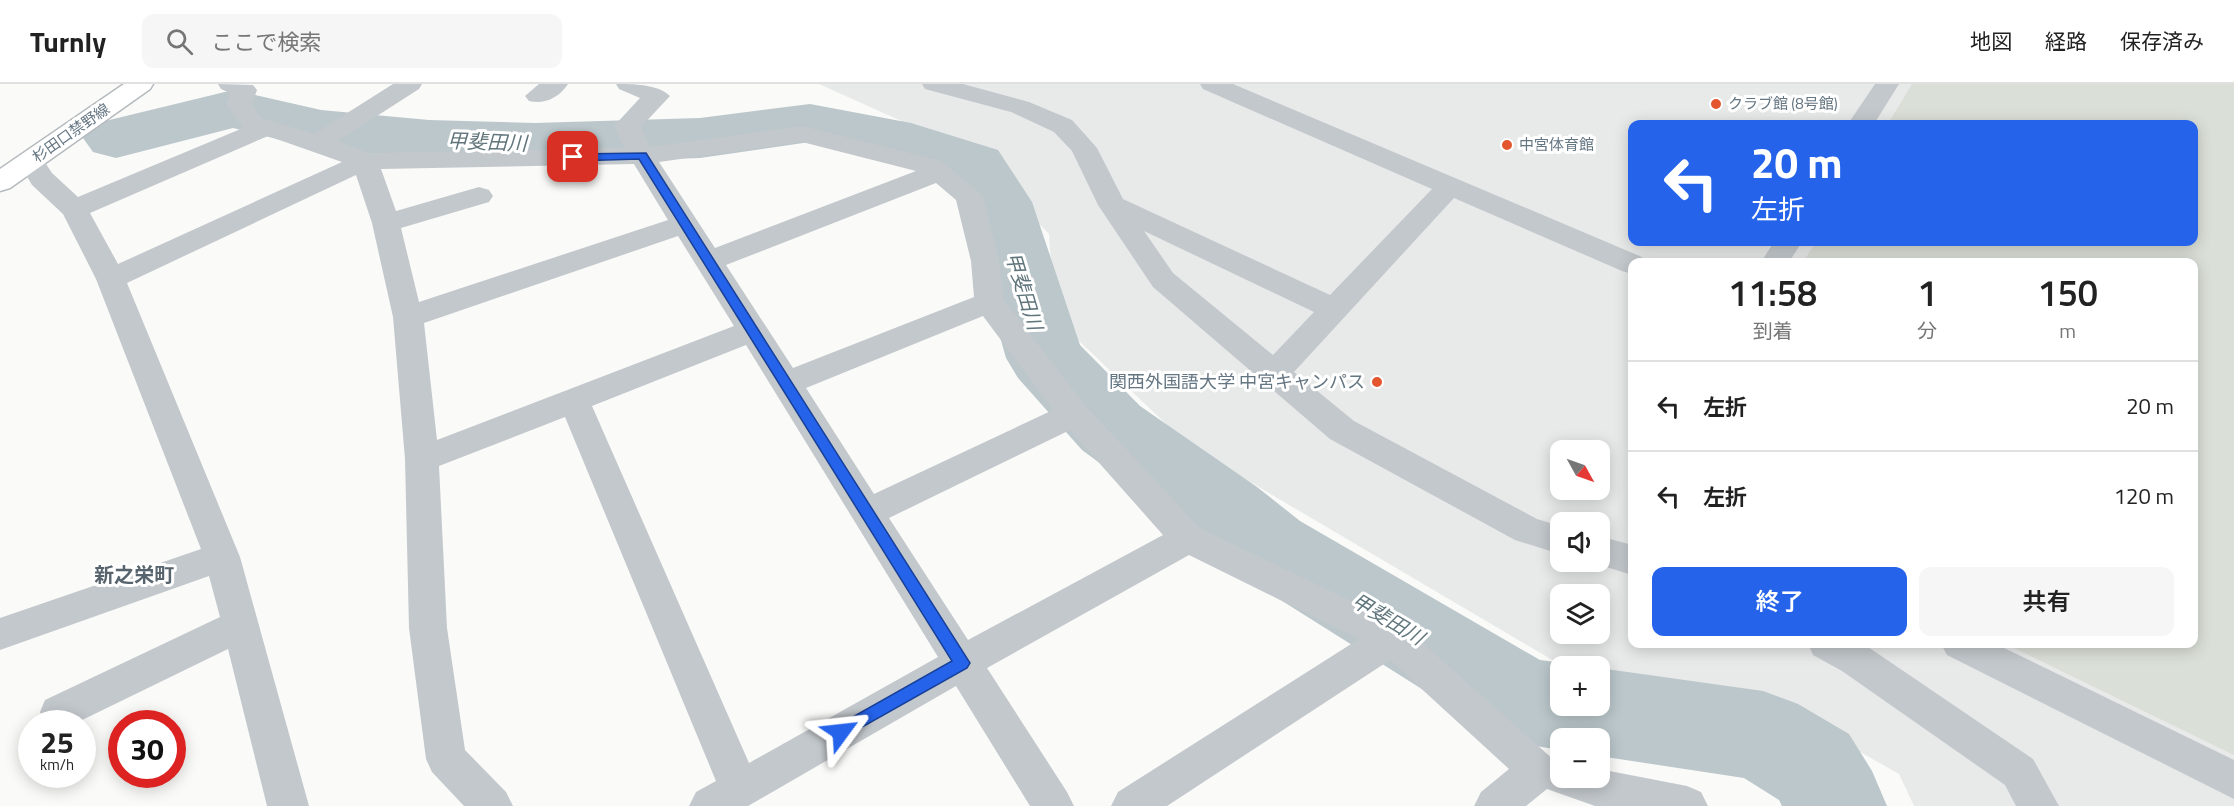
<!DOCTYPE html>
<html lang="ja">
<meta charset="utf-8">
<style>
body{margin:0;font-family:"Titillium Web","Noto Sans JP",sans-serif;background:#f6f6f6;color:#222;height:100vh;display:flex;flex-direction:column;font-size:22px;white-space:nowrap}
*{box-sizing:border-box;margin:0}
p{font-size:20px;color:#767676}
.icon{flex:none;width:33px;height:33px;fill:none;stroke:currentColor;stroke-width:2;stroke-linecap:round;stroke-linejoin:round}
.map{position:relative;flex:1;overflow:hidden}
.side{position:absolute;left:1628px;top:174px;width:570px;height:390px;display:flex;flex-direction:column;background:#fff;border-radius:12px;box-shadow:0 3px 15px #0003}
.side>*{flex:none}
.top-card{position:absolute;left:1628px;top:36px;width:570px;height:126px;border-radius:12px;box-shadow:0 3px 15px #0003;background:#2563eb;color:#fff;overflow:hidden}
.needle{width:39px;rotate:130deg}
.buttons{position:absolute;left:1550px;top:356px;display:grid;gap:12px}
.buttons a{display:grid;place-items:center;width:60px;height:60px;border-radius:12px;background:#fff;box-shadow:0 3px 15px #0003;font-size:30px}
.speed{position:absolute;left:18px;top:626px;display:flex;gap:12px;font-size:30px;font-weight:700;text-align:center}
.speed>*{display:grid;place-content:center;width:78px;height:78px;border-radius:50%;background:#fff;box-shadow:0 3px 15px #0003;line-height:1}
.speed small{font-size:15px;font-weight:400}
.speed .limit{border:9px solid #d22;background:#fff;color:#111}
.pin{position:absolute;display:grid;place-items:center;width:51px;height:51px;color:#fff;margin:-26px;border-radius:12px;box-shadow:0 3px 9px #0006}
.me{position:absolute;width:66px;margin:-33px;rotate:60deg;stroke-linejoin:round;filter:drop-shadow(0 0 4px #0008)}
.turn{display:flex;align-items:center;gap:21px;height:126px;padding:0 24px;font-size:27px}
.turn .icon{width:78px;height:78px;stroke-width:2.5}
.turn b{display:block;font-size:42px;line-height:51px}
.eta{display:flex;justify-content:space-evenly;align-items:center;height:102px;text-align:center}
.eta b{font-size:36px;font-weight:600;line-height:42px}
.cta{display:flex;gap:12px;margin-top:auto;padding:12px 24px}
.cta a{flex:1;height:69px;border-radius:12px;background:#2563eb;color:#fff;font-size:24px;font-weight:600;line-height:69px;text-align:center}
.cta a+a{background:#f6f6f6;color:#222}
ul{padding:0;list-style:none}
li{display:flex;align-items:center;gap:18px;height:90px;padding:0 24px;border-top:2px solid #e0e0e0}
li div{flex:1}
li b{display:block;font-size:22px}
li em{font-style:normal}
header{display:flex;align-items:center;gap:36px;box-sizing:border-box;height:84px;padding:0 30px;background:#fff;border-bottom:2px solid #e0e0e0}
header strong{font-size:28px}
nav{display:flex;gap:33px;margin-inline-start:auto;font-size:21px}
.search{width:420px;height:54px;background:#f6f6f6;display:flex;align-items:center;gap:15px;box-sizing:border-box;padding:0 21px;border-radius:12px;color:#767676;font-size:22px}
.map>svg:first-child{display:block}
</style>
<header>
<strong>Turnly</strong>
<div class="search"><svg class="icon" aria-label="search" viewBox="0 0 24 24"><circle cx="10" cy="10" r="6"/><path d="M15 15l6 6"/></svg>ここで検索</div>
<nav><a>地図</a><a>経路</a><a>保存済み</a></nav>
</header>
<div class="map">
<svg width="2234" height="722" viewBox="0 0 2234 722">
<rect width="100%" height="100%" fill="#fafaf8"/>
<path fill="#e8e9e9" fill-rule="evenodd" d="M819 0H2234V722H1914L1899 690 1772 618 1599 588V582L1561 581 1189 362 1055 234 1049 150 968 67ZM1632 40H2193V158H1632ZM1632 178H2193V560H1632ZM1560 366H1599V405H1560ZM1560 438H1599V477H1560ZM1560 510H1599V549H1560Z"/>
<path fill="#dadfd7" d="M1912 0H2234V671L2006 560H2193V178H1803L1816 158H2193V40H1888Z"/>
<g fill="none" stroke-linecap="round" stroke-linejoin="round">
<path fill="#bbc7cb" fill-rule="evenodd" d="M233 6 321 26 429 36 535 39 700 34 810 20 911 39 998 66 1032 118 1080 261 1140 322 1257 403 1300 437 1540 576 1584 582H1560V621H1599V584L1763 607 1798 620 1849 650 1872 687 1887 722H1782L1779 716 1744 694 1599 672V654H1560V666L1524 660 1490 648 1238 489 1197 451 1082 366 1018 294 1006 274 962 118 949 95 895 76 810 58 700 74 535 79 429 76 321 66 233 44 116 74 93 68 83 54 93 40Z"/>
<g stroke="#b5babe" stroke-width="3">
<path id="major" d="M124 0H153L150 5 10 104 0 107V85Z"/>
</g>
<g fill="#c3c8cc" fill-rule="evenodd">
<path d="M218 0 253 1 257 6 252 20 261 34 314 50 393 0H422L419 5 338 57 368 69 624 64 614 42 640 14 619 5 616 0C633 0 658 0 670 12L641 43 650 63 802 42 942 77 983 112 999 177 1004 216 1085 321 1200 444 1405 543 1555 677 1560 675V693H1599V685L1687 702 1701 708 1708 722H1595L1547 705 1526 722H1474L1481 708 1509 685 1390 576 1167 722H1111L1118 708 1359 555 1189 471 987 584 1067 708 1074 722H1030L956 602 748 722H689L696 708 716 697 565 333 439 382 447 544 465 666 506 708 513 722H464L432 688 426 675 409 544 405 375 393 233 372 139 356 91 127 199 240 473 309 722H267L228 565 76 639H45L40 628 45 616 220 533 209 492 0 566V534L201 465 96 195 63 130 32 101 18 77 22 71 31 69 40 71 52 89 78 113 243 44 226 20 230 9 221 5ZM268 52 342 78 118 180 90 129ZM802 58 916 87 715 164 659 78ZM634 80 668 136 419 218 401 144 489 118 493 112 489 106 479 103 396 127 381 85ZM936 99 956 116 971 177 974 213 793 284 726 181ZM678 152 734 242 437 356 424 239ZM983 232 1053 326 874 410 806 304ZM746 261 938 573 749 679 592 322ZM1070 346 1163 451 968 556 889 434Z"/>
<path d="M539 0H568C560 13 544 21 529 17L525 12Z"/>
<path d="M922 0H963L1029 18 1072 36 1097 64 1123 115 1330 211 1432 105 1203 5 1200 0H1233L1642 173 1646 178H1632V190L1622 187 1454 114 1294 288 1354 337 1537 435 1560 442V470L1515 456 1330 355 1153 203 1098 121 1072 67 1054 48 1011 28 925 5ZM1144 147 1314 228 1273 271 1173 189Z"/>
<path d="M1875 0H1899L1874 40H1848Z"/>
<path d="M1774 158H1802L1789 178H1761Z"/>
<path d="M1599 452 1632 461V491L1587 477H1599Z"/>
<path d="M1808 560H1861L1868 563 2033 675 2059 722H2016L2005 701 1842 587 1813 571Z"/>
<path d="M1941 560H1996L2234 676V715L1947 571Z"/>
</g>
<use href="#major" fill="#fff" fill-rule="evenodd"/>
</g>
<path fill="#2563eb" stroke="#184099" stroke-width="1.5" d="M646 69 970 579 967 584 841 655 835 653 833 648 835 643 952 577 639 75 573 77 567 73 573 70Z"/>
<g fill="#e4572e" stroke="#fff" stroke-width="2">
<circle cx="1716" cy="20" r="6"/>
<circle cx="1507" cy="61" r="6"/>
<circle cx="1377" cy="298" r="6"/>
</g>
<g text-anchor="middle" stroke-width="6" stroke-linejoin="round" paint-order="stroke">
<g font-size="15" fill="#657683" stroke="#fff" text-anchor="start">
<text x="1728" y="25">クラブ館 (8号館)</text>
<text x="1519" y="66">中宮体育館</text>
</g>
<g font-size="15" fill="#657683" stroke="#fff">
<text transform="translate(71 49) rotate(-35)" y="5">杉田口禁野線</text>
</g>
<g font-size="18" fill="#657683" stroke="#fff" text-anchor="end">
<text x="1365" y="304">関西外国語大学 中宮キャンパス</text>
</g>
<g font-size="20" font-style="italic" fill="#60757c" stroke="#fff">
<text transform="translate(487 58) rotate(2)" y="7">甲斐田川</text>
<text transform="translate(1024 207) rotate(73)" y="7">甲斐田川</text>
<text transform="translate(1388 535) rotate(31)" y="7">甲斐田川</text>
</g>
<g font-size="20" font-weight="bold" fill="#57646e" stroke="#fff">
<text x="134" y="498">新之栄町</text>
</g>
</g>
</svg>
<div class="buttons">
<a><svg class="needle" viewBox="-14 -14 28 28"><path d="M0-13l5 13h-10z" fill="#e53935"/><path d="M0 13l5-13h-10z" fill="#767676"/></svg></a>
<a><svg class="icon" aria-label="sound" viewBox="0 0 24 24"><path d="M4 9h4l5-4v14l-5-4H4zM17 9q2 3 0 6"/></svg></a>
<a><svg class="icon" aria-label="layers" viewBox="0 0 24 24"><path d="M12 4l9 5-9 5-9-5zM3 14l9 5 9-5"/></svg></a>
<a>+</a>
<a>−</a>
</div>
<div class="speed"><div>25<small>km/h</small></div><div class="limit">30</div></div>
<div class="pin" style="left:573px;top:73px;background:#d93025"><svg class="icon" aria-label="arrive" viewBox="0 0 24 24"><path d="M6 21V4h12l-3 4 3 4H6"/></svg></div>
<svg class="me" style="left:841px;top:648px" viewBox="-20 -20 40 40"><path d="M0-17L14 15 0 8-14 15z" fill="#2563eb" stroke="#fff" stroke-width="4"/></svg>
<div class="top-card">
<div class="turn"><svg class="icon" aria-label="left" viewBox="0 0 24 24"><path d="M17 20v-9H6M10 6l-5 5 5 5"/></svg><div><b>20 m</b>左折</div></div>
</div>
<section class="side">
<div class="eta">
<div><b>11:58</b><p>到着</p></div>
<div><b>1</b><p>分</p></div>
<div><b>150</b><p>m</p></div>
</div>
<ul>
<li><svg class="icon" aria-label="left" viewBox="0 0 24 24"><path d="M17 20v-9H6M10 6l-5 5 5 5"/></svg><div><b>左折</b></div><em>20 m</em></li>
<li><svg class="icon" aria-label="left" viewBox="0 0 24 24"><path d="M17 20v-9H6M10 6l-5 5 5 5"/></svg><div><b>左折</b></div><em>120 m</em></li>
</ul>
<div class="cta"><a>終了</a><a>共有</a></div>
</section>
</div>
